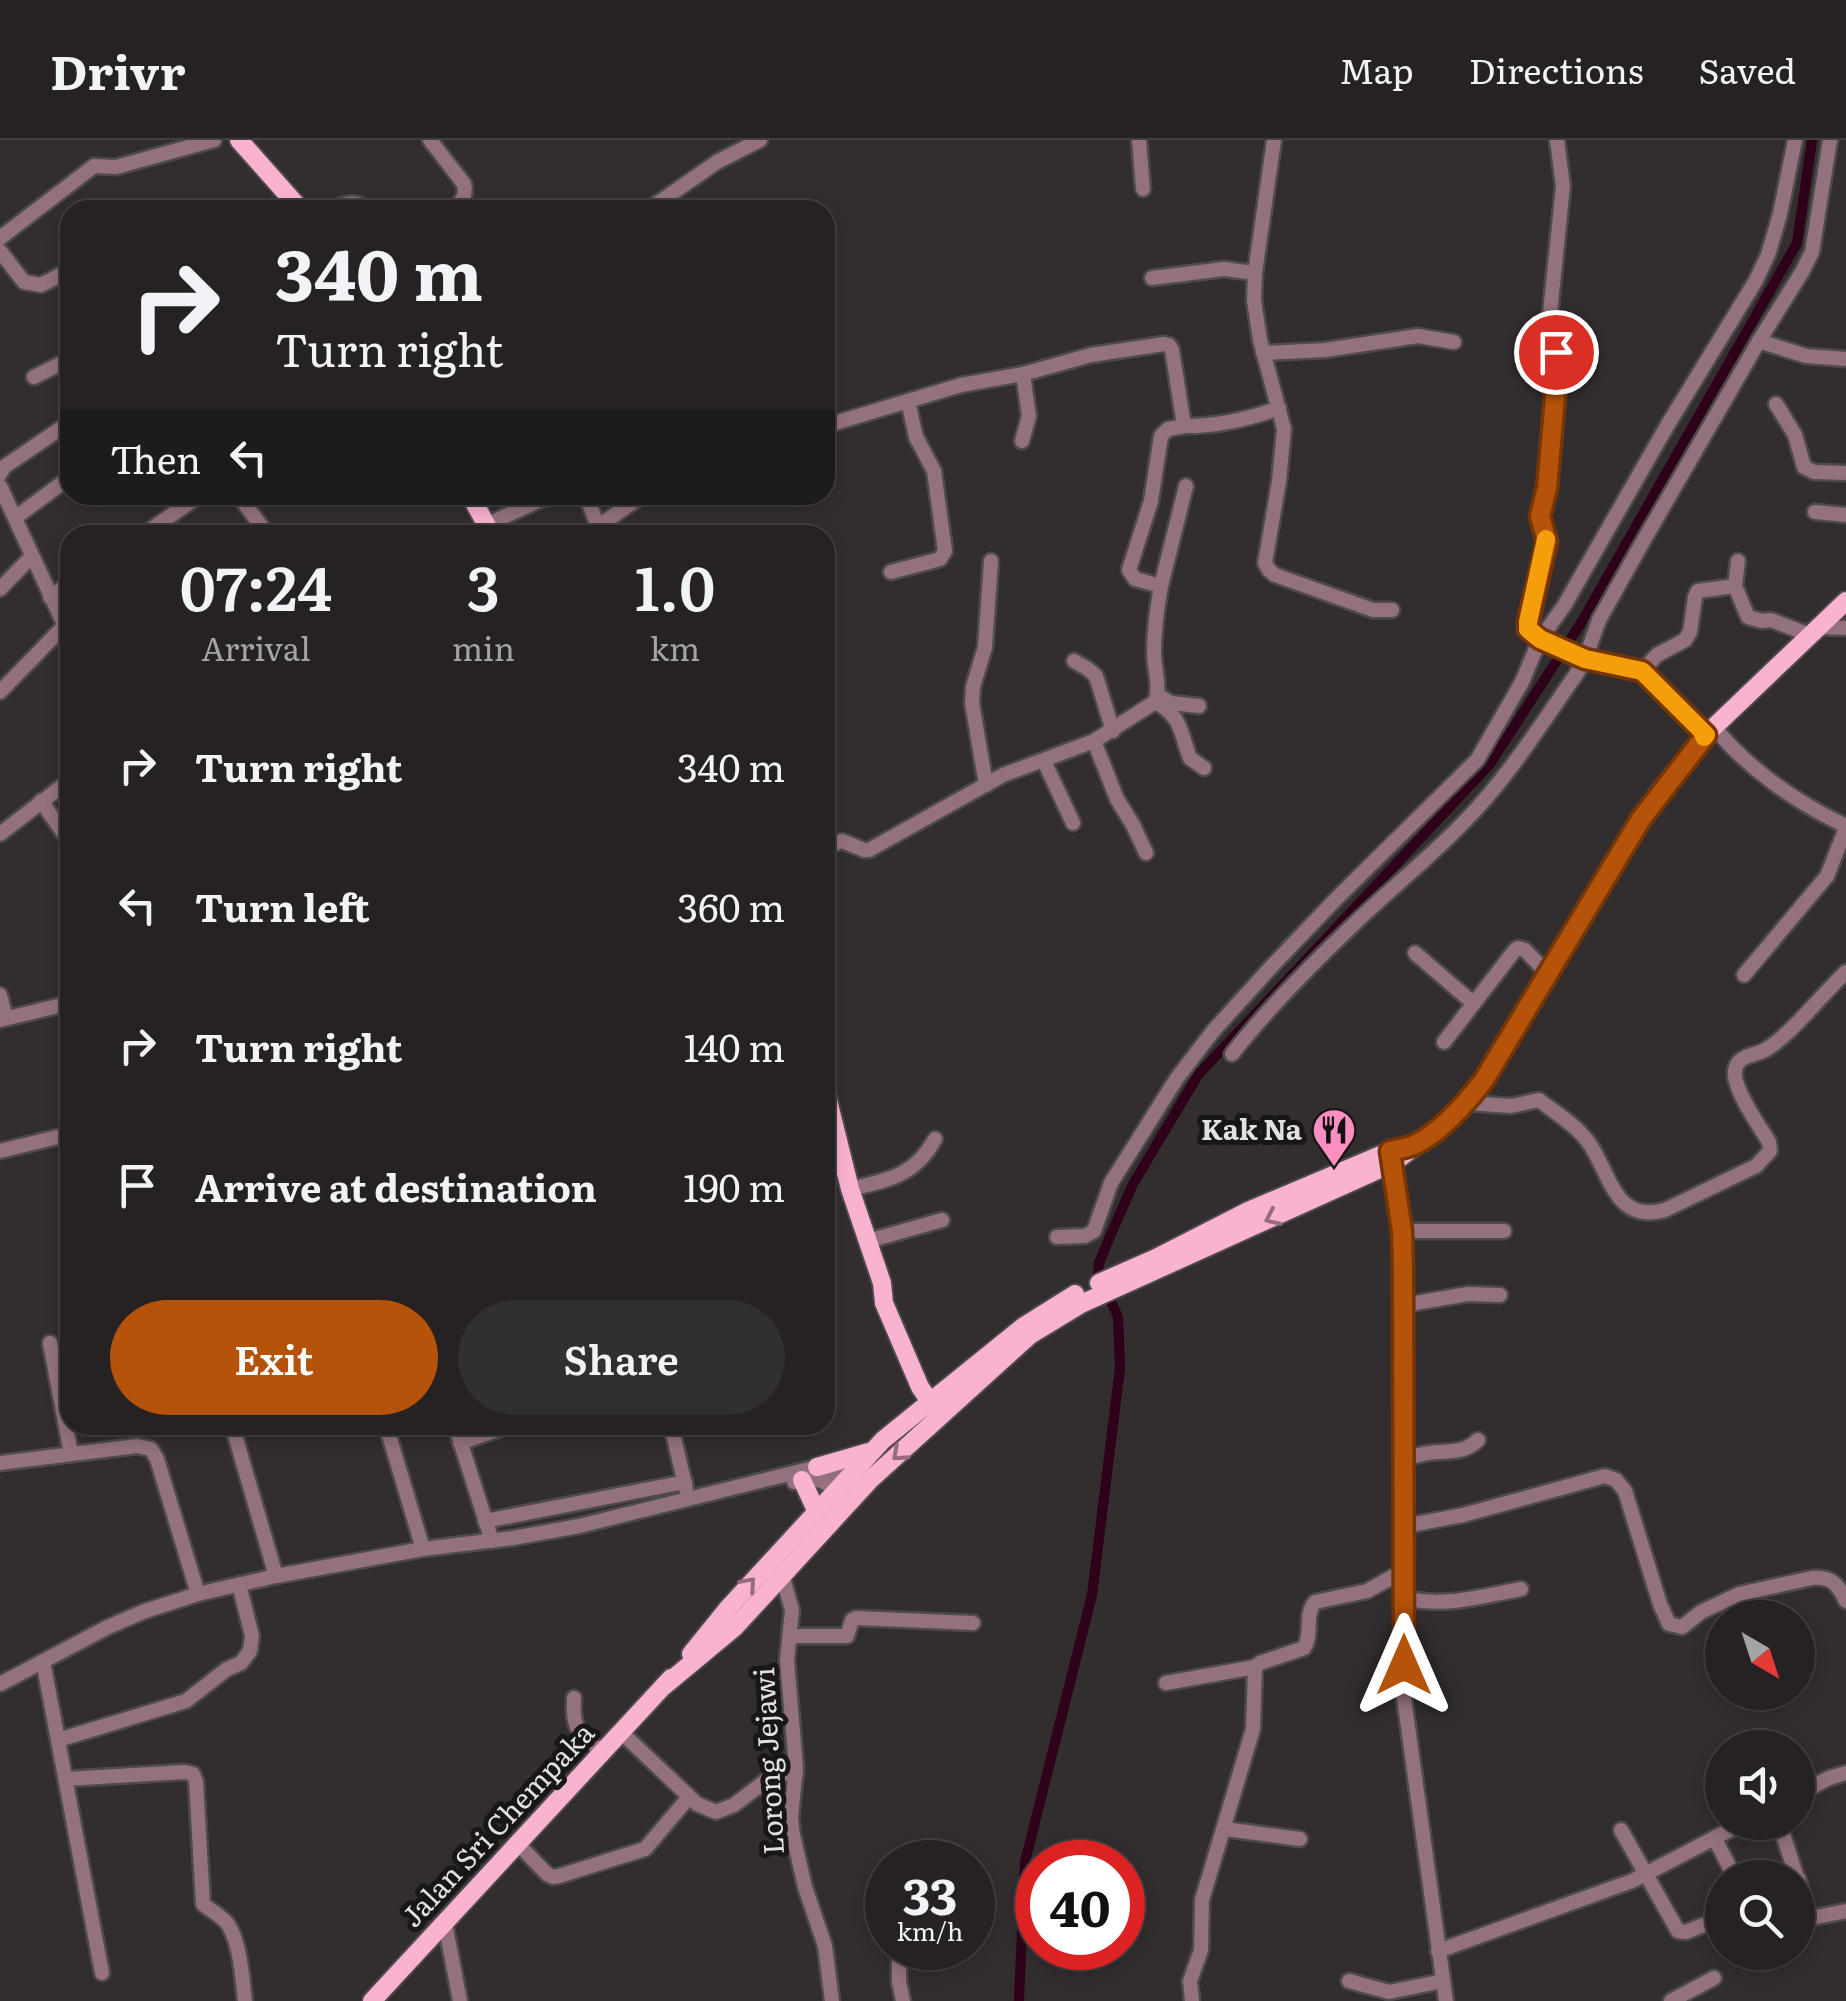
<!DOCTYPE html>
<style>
body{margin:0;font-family:Literata,serif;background:#322f30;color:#f1f3f6;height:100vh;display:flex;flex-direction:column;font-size:38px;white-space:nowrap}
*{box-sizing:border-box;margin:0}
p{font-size:32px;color:#a4a4a6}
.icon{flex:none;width:55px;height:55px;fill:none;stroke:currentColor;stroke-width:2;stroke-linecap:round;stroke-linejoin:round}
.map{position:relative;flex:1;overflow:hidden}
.panel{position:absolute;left:60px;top:385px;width:775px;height:910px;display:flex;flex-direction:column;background:#262223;border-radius:30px;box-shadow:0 5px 15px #0003,0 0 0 2px #423f41}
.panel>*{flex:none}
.hud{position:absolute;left:60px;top:60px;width:775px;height:305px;border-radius:30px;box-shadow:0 5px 15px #0003,0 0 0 2px #423f41;background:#262223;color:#f1f3f6;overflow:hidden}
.needle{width:65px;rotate:141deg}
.fabs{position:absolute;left:1705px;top:1460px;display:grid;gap:20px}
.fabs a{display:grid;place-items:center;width:110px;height:110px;border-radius:50%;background:#262223;box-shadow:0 5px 15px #0003,0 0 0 2px #423f41;font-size:50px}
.speed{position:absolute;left:865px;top:1700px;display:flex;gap:20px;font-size:50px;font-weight:700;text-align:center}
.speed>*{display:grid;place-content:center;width:130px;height:130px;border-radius:50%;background:#262223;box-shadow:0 5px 15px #0003,0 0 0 2px #423f41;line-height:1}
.speed small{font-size:25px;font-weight:400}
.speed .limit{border:15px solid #d22;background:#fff;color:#111}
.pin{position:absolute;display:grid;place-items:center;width:85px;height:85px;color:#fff;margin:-42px;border:5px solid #fff;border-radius:50%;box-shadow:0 2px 10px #0007}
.me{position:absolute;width:110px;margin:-55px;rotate:0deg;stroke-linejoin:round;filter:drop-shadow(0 0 8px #0008)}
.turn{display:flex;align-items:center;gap:35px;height:210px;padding:0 50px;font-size:45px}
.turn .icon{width:130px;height:130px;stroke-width:2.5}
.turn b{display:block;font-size:70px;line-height:85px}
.then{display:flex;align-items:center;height:95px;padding:0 50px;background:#0003;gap:20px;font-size:38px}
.eta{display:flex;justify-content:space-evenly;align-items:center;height:170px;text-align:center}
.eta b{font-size:60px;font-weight:600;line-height:70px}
.cta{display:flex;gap:20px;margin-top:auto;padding:20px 50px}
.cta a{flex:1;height:115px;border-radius:60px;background:#b45309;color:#fff;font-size:40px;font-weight:600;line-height:115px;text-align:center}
.cta a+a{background:#322f30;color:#f1f3f6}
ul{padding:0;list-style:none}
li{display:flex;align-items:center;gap:30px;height:140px;padding:0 50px}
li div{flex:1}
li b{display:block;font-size:38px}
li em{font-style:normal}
header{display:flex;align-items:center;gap:60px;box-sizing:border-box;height:140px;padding:0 50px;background:#262223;border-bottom:2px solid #423f41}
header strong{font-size:48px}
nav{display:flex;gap:55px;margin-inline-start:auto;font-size:35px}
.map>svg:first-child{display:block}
</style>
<header>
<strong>Drivr</strong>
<nav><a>Map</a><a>Directions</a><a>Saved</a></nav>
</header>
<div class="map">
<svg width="1846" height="1861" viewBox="0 0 1846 1861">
<rect width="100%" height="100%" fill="#322d2f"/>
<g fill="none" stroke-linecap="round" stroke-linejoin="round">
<path stroke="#2e0019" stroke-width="10" d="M1019 1861 1025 1722 1092 1455 1120 1228 1118 1177 1098 1133 1099 1123 1111 1094 1133 1044 1198 935 1490 624 1581 483 1797 103 1812 0"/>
<g stroke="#4e4a4b" stroke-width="19">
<g id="minor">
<path d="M430 0 464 44C467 56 461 62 453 70"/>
<path d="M1139 0 1143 49"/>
<path d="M1274 0 1255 133 1254 160 1260 200 1284 289 1279 341 1265 423 1269 430 1275 435 1373 470H1392"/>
<path d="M1557 0 1563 46 1548 193 1556 212 1558 224 1547 348 1539 376 1547 402 1528 482V489L1540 499 1585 519 1642 531 1706 595"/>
<path d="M331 70C345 63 355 60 369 70"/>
<path d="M648 70 717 22 760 0"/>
<path d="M0 98 94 26 116 27 214 0"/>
<path d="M0 111 24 142 41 145 70 130"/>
<path d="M1152 138 1224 129 1255 133"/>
<path d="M1759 201 1806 216 1846 219"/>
<path d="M1263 213 1325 210 1418 196 1454 202"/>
<path d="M34 237 70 219"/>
<path d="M1776 264 1795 295 1804 327 1814 332 1846 333"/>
<path d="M825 286 961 245 1023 234 1091 215 1164 204 1169 205 1172 210 1183 279 1186 286C1218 286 1249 279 1279 268"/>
<path d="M1022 301 1029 276 1023 234"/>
<path d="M0 334 4 327 70 282"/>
<path d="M0 346 70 497"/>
<path d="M238 355 268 395"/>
<path d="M1815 372 1846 375"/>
<path d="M15 378 70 337"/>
<path d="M486 385 551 355"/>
<path d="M596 388 643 355"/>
<path d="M143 395 200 355"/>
<path d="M583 395 592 391 597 384 586 355"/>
<path d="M1738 421 1735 446 1748 477 1762 481 1771 480 1810 495"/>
<path d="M891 432 940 419 945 411 934 331 916 297 908 261"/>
<path d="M1161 446 1186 346"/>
<path d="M0 449 32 416"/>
<path d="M50 457 70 443"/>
<path d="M1818 487 1846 488"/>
<path d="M1074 521 1088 529 1096 536 1113 591"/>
<path d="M1642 531 1657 515 1685 500 1690 492 1695 457 1698 451 1735 446"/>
<path d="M0 552 64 486"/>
<path d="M1161 557 1171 563 1199 566"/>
<path d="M1155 562C1182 576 1180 592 1190 618L1204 628"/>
<path d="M1714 587C1748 629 1797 663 1846 686"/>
<path d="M1094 601 1117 659 1133 685 1146 713"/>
<path d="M1044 621 1073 683"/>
<path d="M986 645 972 563 973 547 985 507 991 421"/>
<path d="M41 661 67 698 70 714"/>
<path d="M0 694 70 640"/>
<path d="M825 707 842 701 864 710H869L1003 635 1094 601 1155 562C1161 545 1154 530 1154 513 1154 490 1157 468 1161 446L1135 439 1129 430 1151 361 1161 296 1168 289 1186 286"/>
<path d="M1415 813 1473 863"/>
<path d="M1744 835 1827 736 1846 688"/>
<path d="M0 855 6 878"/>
<path d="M0 880 70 863"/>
<path d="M1444 902 1515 810 1518 808 1525 810 1548 834"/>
<path d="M1232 914C1268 868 1311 825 1353 785 1390 749 1431 717 1466 680 1509 636 1542 583 1577 533L1585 519 1599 480 1641 405 1759 201 1802 132 1812 112 1830 0"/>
<path d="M1467 963 1511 966 1539 960C1556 973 1577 986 1589 1003 1611 1035 1615 1084 1665 1070L1756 1026 1770 1011 1769 1002C1760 987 1732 948 1735 931 1737 915 1754 916 1765 910 1790 896 1823 853 1846 832"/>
<path d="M0 1011 70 994"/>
<path d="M1391 1015 1402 1091 1403 1130 1404 1558 1446 1861"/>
<path d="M850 1049C888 1040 915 1036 935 999"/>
<path d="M1402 1091H1504"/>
<path d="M1057 1097 1085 1096 1094 1091 1111 1043 1177 938 1214 890 1272 826 1337 758 1477 620 1522 542 1540 499 1564 466 1667 286 1755 142 1768 115 1780 74 1795 0"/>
<path d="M868 1101 942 1080"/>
<path d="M1404 1165 1468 1154 1500 1155"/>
<path d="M50 1203 71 1314"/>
<path d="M232 1285 276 1436"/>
<path d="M386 1285 423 1409"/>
<path d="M455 1285 492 1401"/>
<path d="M671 1285 686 1349"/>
<path d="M460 1303 511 1285"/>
<path d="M1405 1318C1416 1316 1427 1312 1439 1312 1455 1311 1465 1312 1478 1300"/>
<path d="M0 1323 137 1306 151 1309 157 1319 198 1454"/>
<path d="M794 1342C817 1337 824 1339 841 1355"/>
<path d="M485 1381 685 1342"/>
<path d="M1405 1386 1463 1375 1605 1336 1616 1340 1625 1351 1660 1464 1669 1484 1682 1487 1701 1472 1739 1454 1812 1438C1831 1436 1838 1444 1846 1461"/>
<path d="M782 1435 792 1470 787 1520 796 1627 791 1678 793 1695 805 1747 825 1806 832 1861"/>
<path d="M1405 1458C1443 1468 1484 1456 1521 1449"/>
<path d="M791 1496H847L852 1480 856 1478 973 1483"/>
<path d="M43 1521 102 1833"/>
<path d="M1166 1543 1255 1527"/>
<path d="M0 1544 108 1487 145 1471 198 1454 276 1436 423 1409 513 1398 579 1386 817 1327 833 1331 851 1344"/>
<path d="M574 1558C572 1592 579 1591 603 1613"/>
<path d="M622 1593 697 1664 716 1672 734 1665 772 1636 778 1633 796 1634"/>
<path d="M58 1600 186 1561 227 1529 241 1523 250 1511 252 1496 239 1444"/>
<path d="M65 1639 185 1632 193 1634 196 1641 203 1764C211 1771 224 1777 229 1786 241 1807 242 1838 245 1861"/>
<path d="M1798 1654 1829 1638 1846 1633"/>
<path d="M1779 1682 1797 1738"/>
<path d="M1225 1689 1300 1699"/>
<path d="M1621 1690 1678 1791 1686 1792 1706 1784"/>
<path d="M1715 1699 1735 1738"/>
<path d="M518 1704 547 1734 553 1737 559 1736 645 1709 689 1657"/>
<path d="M1798 1738 1808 1775 1816 1777 1846 1771"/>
<path d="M445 1783 460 1861"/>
<path d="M899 1808V1842L903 1861"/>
<path d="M1438 1811 1632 1741 1745 1682"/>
<path d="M1349 1841 1389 1852 1443 1841"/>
<path d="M1192 1861 1190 1841 1201 1810 1202 1760 1253 1589 1255 1527 1260 1523 1304 1508C1313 1494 1304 1475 1315 1462L1367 1451 1405 1430"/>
<path d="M1671 1861 1714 1838"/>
</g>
</g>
<g stroke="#4e4a4b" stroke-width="22">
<g id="major">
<path d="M239 0 301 70"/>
<path d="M470 355 492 395"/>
<path d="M825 948 850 1049 882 1143 884 1163 920 1247 937 1272"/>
<path d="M1099 1143 1156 1118 1248 1071 1390 1011 1408 1007"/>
<path d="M817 1327 869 1312"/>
<path d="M802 1340 816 1370"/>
<path d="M691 1514 729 1467 883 1300 1024 1186 1075 1154"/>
<path d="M664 1546 735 1487 871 1339 1030 1195 1081 1164 1393 1023 1452 978 1467 963 1484 940 1623 708 1660 651 1714 587 1846 461"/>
<path d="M372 1861 671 1538"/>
</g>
</g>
<use href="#minor" stroke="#93717f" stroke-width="14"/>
<use href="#major" stroke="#f9b3d1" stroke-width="18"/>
</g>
<defs><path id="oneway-chevron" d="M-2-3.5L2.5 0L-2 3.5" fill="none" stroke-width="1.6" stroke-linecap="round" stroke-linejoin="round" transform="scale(2.5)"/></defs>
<g stroke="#946c7d">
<use href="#oneway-chevron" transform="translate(1272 1078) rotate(155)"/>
<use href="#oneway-chevron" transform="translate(899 1314) rotate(138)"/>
<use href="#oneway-chevron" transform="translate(749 1444) rotate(-48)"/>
</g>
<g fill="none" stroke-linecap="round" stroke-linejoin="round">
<g stroke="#753606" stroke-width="25">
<path id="route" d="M1404 1525 1403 1130 1402 1091 1390 1011C1397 1009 1407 1008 1414 1005 1440 993 1467 962 1484 940L1641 679 1706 595 1642 531 1585 519 1540 499 1528 489V482L1547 402 1540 376 1547 348 1558 224 1556 212"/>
</g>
<use href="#route" stroke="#b45309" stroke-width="18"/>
<path stroke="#f59e0b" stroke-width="18" d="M1546 399 1528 482V489L1540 499 1585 519 1642 531 1706 595 1704 597"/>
</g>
<defs>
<g id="restaurant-pin" transform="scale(2.25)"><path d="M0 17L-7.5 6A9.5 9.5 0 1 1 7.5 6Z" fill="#fc8fc2" stroke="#181617"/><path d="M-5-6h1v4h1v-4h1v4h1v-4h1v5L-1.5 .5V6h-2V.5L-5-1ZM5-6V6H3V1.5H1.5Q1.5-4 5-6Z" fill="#111"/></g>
</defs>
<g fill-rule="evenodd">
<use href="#restaurant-pin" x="1334" y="990"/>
</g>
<g text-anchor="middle" stroke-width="10" stroke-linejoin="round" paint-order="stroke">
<g font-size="28" font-weight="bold" fill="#e3e0e1" stroke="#181617" text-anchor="end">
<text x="1302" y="1000">Kak Na</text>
</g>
<g font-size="28" fill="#e3e0e1" stroke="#181617">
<text transform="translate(769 1621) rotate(-93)" y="10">Lorong Jejawi</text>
<text transform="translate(498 1685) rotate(-47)" y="10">Jalan Sri Chempaka</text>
</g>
</g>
</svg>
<div class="fabs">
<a><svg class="needle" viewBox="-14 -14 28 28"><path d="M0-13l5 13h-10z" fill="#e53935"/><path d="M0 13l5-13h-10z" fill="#a4a4a6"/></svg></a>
<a><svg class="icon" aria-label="sound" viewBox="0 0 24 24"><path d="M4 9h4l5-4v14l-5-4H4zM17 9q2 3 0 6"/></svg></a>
<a><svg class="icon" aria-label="search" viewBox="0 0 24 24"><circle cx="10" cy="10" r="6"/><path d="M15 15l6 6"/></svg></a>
</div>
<div class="speed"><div>33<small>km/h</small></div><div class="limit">40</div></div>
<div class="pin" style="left:1556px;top:212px;background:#d93025"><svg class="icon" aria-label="arrive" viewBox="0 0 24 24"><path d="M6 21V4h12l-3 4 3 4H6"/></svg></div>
<svg class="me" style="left:1404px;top:1525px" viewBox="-20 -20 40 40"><path d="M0-17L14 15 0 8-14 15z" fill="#b45309" stroke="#fff" stroke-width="4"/></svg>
<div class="hud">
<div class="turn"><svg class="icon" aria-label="right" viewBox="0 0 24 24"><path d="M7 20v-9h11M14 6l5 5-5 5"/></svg><div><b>340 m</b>Turn right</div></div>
<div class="then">Then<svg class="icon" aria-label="left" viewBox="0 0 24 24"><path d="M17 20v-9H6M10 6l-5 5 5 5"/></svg></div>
</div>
<section class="panel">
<div class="eta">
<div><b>07:24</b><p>Arrival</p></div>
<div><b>3</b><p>min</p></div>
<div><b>1.0</b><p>km</p></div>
</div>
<ul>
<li><svg class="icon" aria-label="right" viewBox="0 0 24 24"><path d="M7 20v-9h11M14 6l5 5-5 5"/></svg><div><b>Turn right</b></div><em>340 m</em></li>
<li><svg class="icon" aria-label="left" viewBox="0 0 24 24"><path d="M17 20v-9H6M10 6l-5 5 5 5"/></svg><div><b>Turn left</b></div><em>360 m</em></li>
<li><svg class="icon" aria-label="right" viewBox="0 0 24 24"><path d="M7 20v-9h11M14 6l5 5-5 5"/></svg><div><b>Turn right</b></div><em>140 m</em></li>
<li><svg class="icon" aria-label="arrive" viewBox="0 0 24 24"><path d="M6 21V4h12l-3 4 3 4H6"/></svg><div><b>Arrive at destination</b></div><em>190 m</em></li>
</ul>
<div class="cta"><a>Exit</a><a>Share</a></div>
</section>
</div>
